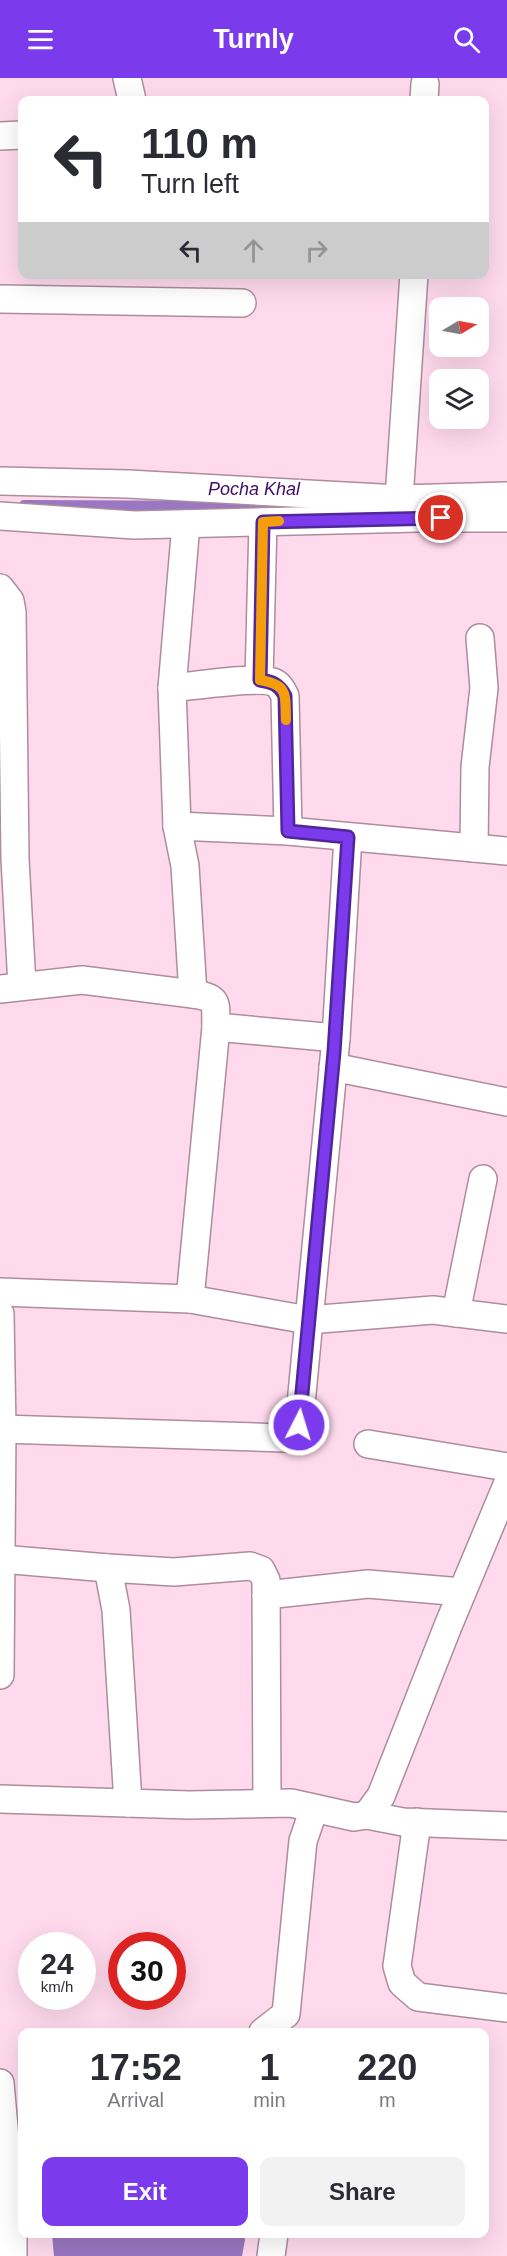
<!DOCTYPE html>
<style>
body{margin:0;font-family:Helvetica,sans-serif;background:#f2f2f3;color:#2b2b33;height:100vh;display:flex;flex-direction:column;font-size:22px;white-space:nowrap}
*{box-sizing:border-box;margin:0}
p{font-size:20px;color:#7c7c81}
.icon{flex:none;width:33px;height:33px;fill:none;stroke:currentColor;stroke-width:2;stroke-linecap:round;stroke-linejoin:round}
.map{position:relative;flex:1;overflow:hidden}
.drawer{position:absolute;left:18px;top:1950px;width:471px;height:210px;display:flex;flex-direction:column;background:#fff;border-radius:12px;box-shadow:0 6px 24px #0002}
.drawer>*{flex:none}
.top-card{position:absolute;left:18px;top:18px;width:471px;height:183px;border-radius:12px;box-shadow:0 6px 24px #0002;background:#fff;color:#2b2b33;overflow:hidden}
.needle{width:39px;rotate:80deg}
.buttons{position:absolute;left:429px;top:219px;display:grid;gap:12px}
.buttons a{display:grid;place-items:center;width:60px;height:60px;border-radius:12px;background:#fff;box-shadow:0 6px 24px #0002;font-size:30px}
.speed{position:absolute;left:18px;top:1854px;display:flex;gap:12px;font-size:30px;font-weight:700;text-align:center}
.speed>*{display:grid;place-content:center;width:78px;height:78px;border-radius:50%;background:#fff;box-shadow:0 6px 24px #0002;line-height:1}
.speed small{font-size:15px;font-weight:400}
.speed .limit{border:9px solid #d22;background:#fff;color:#111}
.pin{position:absolute;display:grid;place-items:center;width:51px;height:51px;color:#fff;margin:-26px;border:3px solid #fff;border-radius:50%;box-shadow:0 2px 6px #0007}
.me{position:absolute;width:66px;margin:-33px;rotate:5deg;stroke-linejoin:round;filter:drop-shadow(0 0 4px #0008)}
.turn{display:flex;align-items:center;gap:21px;height:126px;padding:0 24px;font-size:27px}
.turn .icon{width:78px;height:78px;stroke-width:2.5}
.turn b{display:block;font-size:42px;line-height:51px}
.lanes{display:flex;align-items:center;height:57px;padding:0 24px;background:#0003;justify-content:center;gap:30px;direction:ltr}
.lanes .off{opacity:.35}
.eta{display:flex;justify-content:space-evenly;align-items:center;height:102px;text-align:center}
.eta b{font-size:36px;font-weight:800;line-height:42px}
.action{display:flex;gap:12px;margin-top:auto;padding:12px 24px}
.action a{flex:1;height:69px;border-radius:12px;background:#7c3aed;color:#fff;font-size:24px;font-weight:800;line-height:69px;text-align:center}
.action a+a{background:#f2f2f3;color:#2b2b33}
header{display:flex;justify-content:space-between;align-items:center;height:78px;padding:0 24px;background:#7c3aed;color:#fff;font-size:27px;font-weight:800}
.map>svg:first-child{display:block}
</style>
<header><svg class="icon" aria-label="menu" viewBox="0 0 24 24"><path d="M4 6h16M4 12h16M4 18h16"/></svg>Turnly<svg class="icon" aria-label="search" viewBox="0 0 24 24"><circle cx="10" cy="10" r="6"/><path d="M15 15l6 6"/></svg></header>
<div class="map">
<svg width="507" height="2178" viewBox="0 0 507 2178">
<rect width="100%" height="100%" fill="#ffdaed"/>
<path fill="#9977c1" d="M52 2156H246L242 2178H54Z"/>
<g fill="none" stroke-linecap="round" stroke-linejoin="round">
<path stroke="#9977c1" stroke-width="10" d="M24 427 288 428"/>
<g stroke="#ad8c9d" stroke-width="30">
<g id="minor">
<path d="M127 0 132 22"/>
<path d="M424 22 425 6"/>
<path d="M0 58 22 57"/>
<path d="M0 221 242 225"/>
<path d="M0 403 128 406 399 421 507 418"/>
<path d="M399 421 414 196"/>
<path d="M0 438 134 447 418 440H507"/>
<path d="M186 446 172 610 177 748 185 788 193 916"/>
<path d="M0 510 10 523 12 534 15 781 22 908"/>
<path d="M259 602 263 444"/>
<path d="M172 610C194 608 255 598 273 604 279 606 282 612 285 618L288 753"/>
<path d="M177 748 288 753 507 773"/>
<path d="M474 770 475 689 484 610 480 560"/>
<path d="M0 911 82 902 193 916C220 920 215 924 216 949L190 1221"/>
<path d="M216 949 336 960"/>
<path d="M333 989 507 1024"/>
<path d="M0 1214 190 1221 308 1242 433 1232 507 1241"/>
<path d="M456 1235 483 1101"/>
<path d="M0 1236 2 1351 0 1597"/>
<path d="M2 1351 284 1360 299 1347 336 960 348 759"/>
<path d="M368 1366 507 1389"/>
<path d="M1 1481 108 1490 174 1494 250 1488 261 1492 266 1502 267 1725"/>
<path d="M108 1490 116 1532 128 1725"/>
<path d="M266 1517 368 1506 462 1514"/>
<path d="M0 1721 189 1727 291 1725 354 1739 367 1737 381 1718 448 1548 507 1407"/>
<path d="M367 1737 403 1744 507 1748"/>
<path d="M417 1744 397 1888 402 1905 418 1919 507 1930"/>
<path d="M263 1954 286 1936 303 1763 314 1731"/>
<path d="M0 2005 13 2151V2178"/>
<path d="M271 2178 274 2156"/>
</g>
</g>
<use href="#minor" stroke="#fff" stroke-width="27"/>
</g>
<g fill="none" stroke-linecap="round" stroke-linejoin="round">
<g stroke="#51269a" stroke-width="15">
<path id="route" d="M299 1347 334 974 348 759 288 753 285 618C279 606 272 604 260 602L263 444 441 440"/>
</g>
<use href="#route" stroke="#7c3aed" stroke-width="10"/>
<path stroke="#f59e0b" stroke-width="10" d="M279 443 263 444 260 602C289 607 285 616 286 642"/>
</g>
<g text-anchor="middle" stroke-width="4.5" stroke-linejoin="round" paint-order="stroke">
<g font-size="18" font-style="italic" fill="#400b67" stroke="#fff">
<text x="254" y="417">Pocha Khal</text>
</g>
</g>
</svg>
<div class="buttons">
<a><svg class="needle" viewBox="-14 -14 28 28"><path d="M0-13l5 13h-10z" fill="#e53935"/><path d="M0 13l5-13h-10z" fill="#7c7c81"/></svg></a>
<a><svg class="icon" aria-label="layers" viewBox="0 0 24 24"><path d="M12 4l9 5-9 5-9-5zM3 14l9 5 9-5"/></svg></a>
</div>
<div class="speed"><div>24<small>km/h</small></div><div class="limit">30</div></div>
<div class="pin" style="left:441px;top:440px;background:#d93025"><svg class="icon" aria-label="arrive" viewBox="0 0 24 24"><path d="M6 21V4h12l-3 4 3 4H6"/></svg></div>
<svg class="me" style="left:299px;top:1347px" viewBox="-20 -20 40 40"><circle r="17" fill="#7c3aed" stroke="#fff" stroke-width="3"/><path d="M0-11L8 9 0 5-8 9z" fill="#fff"/></svg>
<div class="top-card">
<div class="turn"><svg class="icon" aria-label="left" viewBox="0 0 24 24"><path d="M17 20v-9H6M10 6l-5 5 5 5"/></svg><div><b>110 m</b>Turn left</div></div>
<div class="lanes"><svg class="icon" aria-label="left" viewBox="0 0 24 24"><path d="M17 20v-9H6M10 6l-5 5 5 5"/></svg><svg class="icon off" aria-label="ahead" viewBox="0 0 24 24"><path d="M12 20V5M6 11l6-6 6 6"/></svg><svg class="icon off" aria-label="right" viewBox="0 0 24 24"><path d="M7 20v-9h11M14 6l5 5-5 5"/></svg></div>
</div>
<section class="drawer">
<div class="eta">
<div><b>17:52</b><p>Arrival</p></div>
<div><b>1</b><p>min</p></div>
<div><b>220</b><p>m</p></div>
</div>
<div class="action"><a>Exit</a><a>Share</a></div>
</section>
</div>
